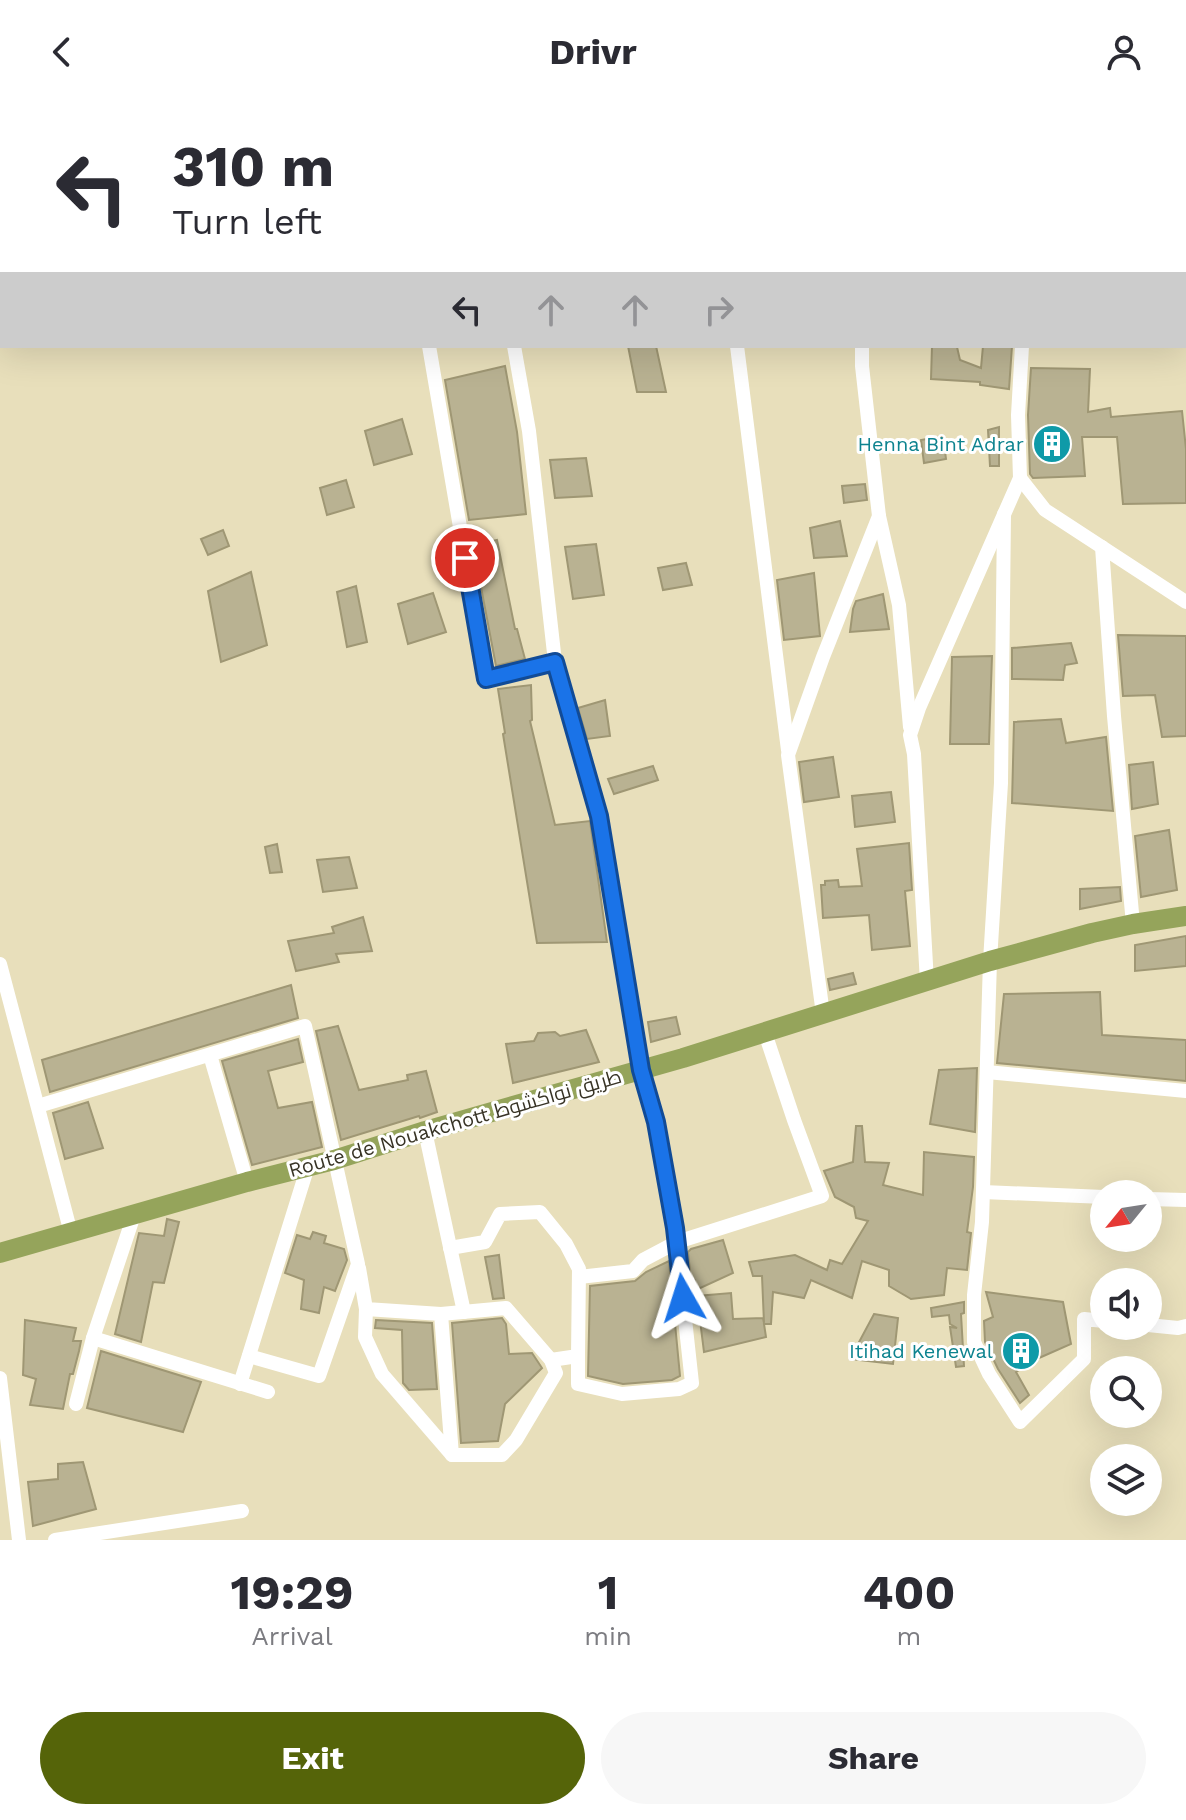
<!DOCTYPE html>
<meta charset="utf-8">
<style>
body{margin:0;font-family:"Work Sans",Cairo,sans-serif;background:#f7f7f7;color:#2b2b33;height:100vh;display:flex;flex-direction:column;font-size:30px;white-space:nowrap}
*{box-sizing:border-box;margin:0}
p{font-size:26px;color:#7c7c81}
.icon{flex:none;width:44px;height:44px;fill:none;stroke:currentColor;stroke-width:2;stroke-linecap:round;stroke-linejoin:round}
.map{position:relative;height:1436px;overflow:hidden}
.side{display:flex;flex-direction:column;background:#fff;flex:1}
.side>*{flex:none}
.top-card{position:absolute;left:0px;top:0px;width:1186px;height:244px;box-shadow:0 8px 32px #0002;background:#fff;color:#2b2b33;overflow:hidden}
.needle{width:52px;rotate:240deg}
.controls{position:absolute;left:1090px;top:1076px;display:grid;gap:16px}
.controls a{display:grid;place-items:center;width:72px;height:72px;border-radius:50%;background:#fff;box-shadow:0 8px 32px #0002;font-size:40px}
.pin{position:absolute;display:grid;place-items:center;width:68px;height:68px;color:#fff;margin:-34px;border:4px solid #fff;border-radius:50%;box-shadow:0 2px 8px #0007}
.me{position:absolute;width:88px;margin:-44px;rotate:354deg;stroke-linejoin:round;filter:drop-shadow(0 0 6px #0008)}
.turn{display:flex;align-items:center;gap:28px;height:168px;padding:0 40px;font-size:36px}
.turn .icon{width:104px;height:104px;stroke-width:2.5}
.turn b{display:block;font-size:56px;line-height:68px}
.lanes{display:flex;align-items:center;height:76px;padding:0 40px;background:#0003;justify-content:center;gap:40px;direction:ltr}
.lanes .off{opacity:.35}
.eta{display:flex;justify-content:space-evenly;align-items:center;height:136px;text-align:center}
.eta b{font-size:48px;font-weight:700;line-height:56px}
.button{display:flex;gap:16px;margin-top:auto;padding:16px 40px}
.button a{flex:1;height:92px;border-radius:48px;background:#556409;color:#fff;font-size:32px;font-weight:700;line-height:92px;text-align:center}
.button a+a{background:#f7f7f7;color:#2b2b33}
header{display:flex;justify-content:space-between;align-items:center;height:104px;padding:0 40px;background:#fff;font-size:36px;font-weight:700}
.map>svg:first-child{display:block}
</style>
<header><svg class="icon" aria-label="back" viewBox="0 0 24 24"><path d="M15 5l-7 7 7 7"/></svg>Drivr<svg class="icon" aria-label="person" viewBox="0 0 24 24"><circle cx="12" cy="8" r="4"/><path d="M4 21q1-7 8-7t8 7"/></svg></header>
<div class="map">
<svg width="1186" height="1436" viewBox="0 0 1186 1436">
<rect width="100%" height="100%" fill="#e8dfbb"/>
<g fill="#b9b292" stroke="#9f9774" stroke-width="2">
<path d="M628 242H656L666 288H637Z"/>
<path d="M932 242 957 243 960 256 981 264 983 242H1012L1009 285 980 281V278L931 275Z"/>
<path d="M505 262 517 328 526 410 469 416 445 276Z"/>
<path d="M1031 264 1090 265 1088 308 1110 304 1111 313 1182 307 1186 345V399L1123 400 1117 333H1082L1085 372 1033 374 1030 370 1028 311Z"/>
<path d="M402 315 412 350 374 361 365 327Z"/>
<path d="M999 323V362H990L988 326Z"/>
<path d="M943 332 946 355 924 359 921 336Z"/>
<path d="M586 354 592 392 555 394 550 356Z"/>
<path d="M346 376 354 403 327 411 320 384Z"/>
<path d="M865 380 867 396 844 399 842 382Z"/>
<path d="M840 417 847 452 814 454 810 424Z"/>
<path d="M223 426 229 442 208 451 201 435Z"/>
<path d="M497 436 515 525H517L525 555 496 562 473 441Z"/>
<path d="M596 440 604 491 573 495 565 443Z"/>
<path d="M686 459 692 481 663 486 658 464Z"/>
<path d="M251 468 267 541 221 558 208 487Z"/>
<path d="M814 469 820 532 784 536 777 476Z"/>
<path d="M356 482 367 538 347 543 337 488Z"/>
<path d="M433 489 446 528 408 540 398 500Z"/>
<path d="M883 490 889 525 850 528 853 505 856 497Z"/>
<path d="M1118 531 1186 532V632L1162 633 1155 591 1123 592Z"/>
<path d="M1071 539 1077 559 1065 561 1063 576 1012 575V544Z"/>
<path d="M992 552 989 640H950L952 553Z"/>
<path d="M531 581 532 616 530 617 555 721 590 717 607 838 537 839 503 630 505 629 498 585Z"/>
<path d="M605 596 610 632 587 635 578 604Z"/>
<path d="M1061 615 1066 639 1106 633 1113 707 1012 699 1014 618Z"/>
<path d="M833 653 839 693 804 698 799 658Z"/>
<path d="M1153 658 1158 700 1132 705 1129 661Z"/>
<path d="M653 662 658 676 614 690 608 675Z"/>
<path d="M891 688 895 718 855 723 852 692Z"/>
<path d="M1169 726 1177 786 1141 793 1135 732Z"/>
<path d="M909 739 912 786 905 787 910 842 872 846 869 811 823 814 821 781H825V777L838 776 839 783 862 782 857 745Z"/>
<path d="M277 740 282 768 270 769 265 743Z"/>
<path d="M349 753 357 784 323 788 317 756Z"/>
<path d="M1120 783 1121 797 1080 805V785Z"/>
<path d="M363 813 372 847 336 850 339 858 296 867 288 837 334 829 332 823Z"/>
<path d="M1186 832V862L1135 867V841Z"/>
<path d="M853 869 856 880 830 886 828 875Z"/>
<path d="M291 881 298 914 50 988 42 956Z"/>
<path d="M1100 888 1102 931 1186 936V977L997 959 1004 890Z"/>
<path d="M676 913 680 930 651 938 648 918Z"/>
<path d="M338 922 359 986 408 976 407 971 426 967 437 1008 420 1014 419 1012 341 1036 316 927Z"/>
<path d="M586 926 599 958 513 979 506 940 534 937 538 929 555 928 560 932Z"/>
<path d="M298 935 303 958 268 967 278 1004 312 998 322 1043 252 1061 222 957Z"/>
<path d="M977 964 975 1028 930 1020 939 966Z"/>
<path d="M88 998 103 1044 65 1055 53 1009Z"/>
<path d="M856 1022H862L865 1058 889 1059 883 1081 923 1091 924 1048 974 1053 973 1083 967 1128 971 1129 967 1166 947 1164 944 1191 911 1195 889 1182V1166L862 1157 852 1194 811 1176 804 1194 773 1188 771 1220H764L766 1233 704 1248 697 1192 731 1189 733 1215 763 1214 764 1219 762 1172H753L749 1158 795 1151 827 1166 830 1156 842 1160 868 1117 856 1114 854 1103 835 1093 824 1067 853 1058Z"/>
<path d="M167 1115 179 1118 164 1179 153 1178 141 1238 115 1230 139 1129 164 1132Z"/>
<path d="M313 1128 326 1132 324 1139 344 1145 347 1156 335 1187 324 1183 319 1209 301 1205 304 1176 285 1169 297 1131 310 1135Z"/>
<path d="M723 1136 733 1169 696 1186 695 1176H693L692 1187 688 1148 691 1145Z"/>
<path d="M499 1151 504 1194 493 1195 485 1153Z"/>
<path d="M669 1157 680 1272 672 1276 623 1280 588 1272 590 1182 635 1177 646 1168Z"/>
<path d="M986 1188 1063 1198 1071 1240 1039 1254 1016 1268 1029 1291 1020 1299 998 1265 985 1238 984 1217 993 1213Z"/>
<path d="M964 1198V1209L961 1210 964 1262 956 1263 950 1223 957 1224 950 1220 949 1211 932 1213 931 1204Z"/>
<path d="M874 1210 898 1214 893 1260 850 1255Z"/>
<path d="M502 1214 506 1220 509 1250 532 1249 542 1264 505 1300 498 1337 461 1339 452 1219Z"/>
<path d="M25 1216 76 1224 73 1237H81L79 1247 73 1270H70L63 1305 30 1301 36 1275 23 1271Z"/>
<path d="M376 1216 432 1219 437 1285 409 1286 403 1279 402 1226 375 1224Z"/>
<path d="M101 1247 201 1278 183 1328 87 1304Z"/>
<path d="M83 1358 96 1405 33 1422 28 1378 58 1375V1360Z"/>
</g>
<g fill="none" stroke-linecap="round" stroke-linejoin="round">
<g stroke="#fff" stroke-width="14">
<path d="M377 0V2"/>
<path d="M460 0 461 2"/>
<path d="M707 0V2"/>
<path d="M841 0V2"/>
<path d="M1022 0V2"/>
<path d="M429 242 486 575 555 558"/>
<path d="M514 242 529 327 555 558 599 712 641 966 656 1018 675 1124 692 1279 679 1285 622 1290 578 1280V1252"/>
<path d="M737 242 788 646"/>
<path d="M1020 374 1045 406 1186 498"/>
<path d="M1004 410 1001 679 990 857 982 1118 974 1191V1238L989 1270 1020 1318 1084 1255V1215L1104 1217"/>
<path d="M879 412 899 501 910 623"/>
<path d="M1102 443 1114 612 1133 820"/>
<path d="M0 860 71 1129"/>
<path d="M927 878 914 650 910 631 919 604 1020 374 1018 311 1022 242"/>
<path d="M823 910 788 651 823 553 879 412 862 262V242"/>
<path d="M210 951 247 1078"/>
<path d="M987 968 1186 987"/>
<path d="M38 1002 305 922 358 1160 319 1272 249 1252"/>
<path d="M425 1027 464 1208"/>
<path d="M983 1088 1104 1093"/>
<path d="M1148 1095 1186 1096"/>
<path d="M134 1111 93 1234 268 1288"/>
<path d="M450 1144 485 1138 500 1110 540 1108 566 1140 579 1165 578 1252 551 1256"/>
<path d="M359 1164 366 1205 365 1233 382 1270 452 1351 441 1210 366 1205"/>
<path d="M579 1173 633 1167 643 1156 677 1138 822 1092 794 1016 765 929"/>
<path d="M441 1210 506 1204 551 1256 556 1269 516 1336 502 1351H452"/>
<path d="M1148 1221 1178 1224 1186 1222"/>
<path d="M0 1274 19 1436"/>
<path d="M240 1280 308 1062"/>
<path d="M76 1300 93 1234"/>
<path d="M55 1436 242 1407"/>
</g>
<path stroke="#95a45b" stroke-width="20" d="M0 1149 247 1078 334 1056 425 1027 683 954 990 857 1092 829 1133 820 1186 812"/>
</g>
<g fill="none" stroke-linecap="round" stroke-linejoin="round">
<g stroke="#114b97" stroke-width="20">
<path id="route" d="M465 454 486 575 555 558 599 712 641 966 656 1018 675 1124 683 1194"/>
</g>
<use href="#route" stroke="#1a73e8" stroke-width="14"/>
</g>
<defs>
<g id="building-disc" transform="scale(2)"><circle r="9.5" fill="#0f9aa8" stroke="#fff"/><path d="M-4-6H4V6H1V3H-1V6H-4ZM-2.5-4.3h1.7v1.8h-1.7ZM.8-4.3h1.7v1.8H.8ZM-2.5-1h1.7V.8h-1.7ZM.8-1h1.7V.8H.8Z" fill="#fff"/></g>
</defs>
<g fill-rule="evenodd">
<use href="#building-disc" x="1052" y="340"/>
<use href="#building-disc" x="1021" y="1247"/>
</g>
<g text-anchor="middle" stroke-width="6" stroke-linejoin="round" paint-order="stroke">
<g font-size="20" fill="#0d838f" stroke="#fff" text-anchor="end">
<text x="1024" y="347">Henna Bint Adrar</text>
<text x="993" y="1254">Itihad Kenewal</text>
</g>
<g font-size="20" fill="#373325" stroke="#fff">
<text transform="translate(455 1019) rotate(-16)" y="7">Route de Nouakchott طريق نواكشوط</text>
</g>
</g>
</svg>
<div class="controls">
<a><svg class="needle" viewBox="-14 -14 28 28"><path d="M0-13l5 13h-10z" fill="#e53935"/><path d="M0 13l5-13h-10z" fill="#7c7c81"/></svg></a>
<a><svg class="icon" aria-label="sound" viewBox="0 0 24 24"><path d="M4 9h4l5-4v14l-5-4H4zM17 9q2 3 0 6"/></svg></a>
<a><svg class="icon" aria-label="search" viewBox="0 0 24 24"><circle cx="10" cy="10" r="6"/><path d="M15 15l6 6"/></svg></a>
<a><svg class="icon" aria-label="layers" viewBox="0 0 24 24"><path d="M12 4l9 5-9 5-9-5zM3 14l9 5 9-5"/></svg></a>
</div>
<div class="pin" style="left:465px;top:454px;background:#d93025"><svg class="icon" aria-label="arrive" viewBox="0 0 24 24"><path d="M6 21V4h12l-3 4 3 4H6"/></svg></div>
<svg class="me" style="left:683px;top:1194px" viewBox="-20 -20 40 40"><path d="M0-17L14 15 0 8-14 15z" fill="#1a73e8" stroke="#fff" stroke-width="4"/></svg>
<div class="top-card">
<div class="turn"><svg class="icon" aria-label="left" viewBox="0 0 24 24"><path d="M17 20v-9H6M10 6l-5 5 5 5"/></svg><div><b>310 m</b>Turn left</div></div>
<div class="lanes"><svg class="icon" aria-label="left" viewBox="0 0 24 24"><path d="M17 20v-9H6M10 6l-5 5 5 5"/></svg><svg class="icon off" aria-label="ahead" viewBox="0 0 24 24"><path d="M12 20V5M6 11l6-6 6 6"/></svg><svg class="icon off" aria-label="ahead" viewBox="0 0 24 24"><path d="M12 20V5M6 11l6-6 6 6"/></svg><svg class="icon off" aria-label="right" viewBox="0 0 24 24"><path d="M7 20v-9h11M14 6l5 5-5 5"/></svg></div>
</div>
</div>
<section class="side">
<div class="eta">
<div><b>19:29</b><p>Arrival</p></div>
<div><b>1</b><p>min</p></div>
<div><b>400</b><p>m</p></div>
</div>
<div class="button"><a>Exit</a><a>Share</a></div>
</section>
